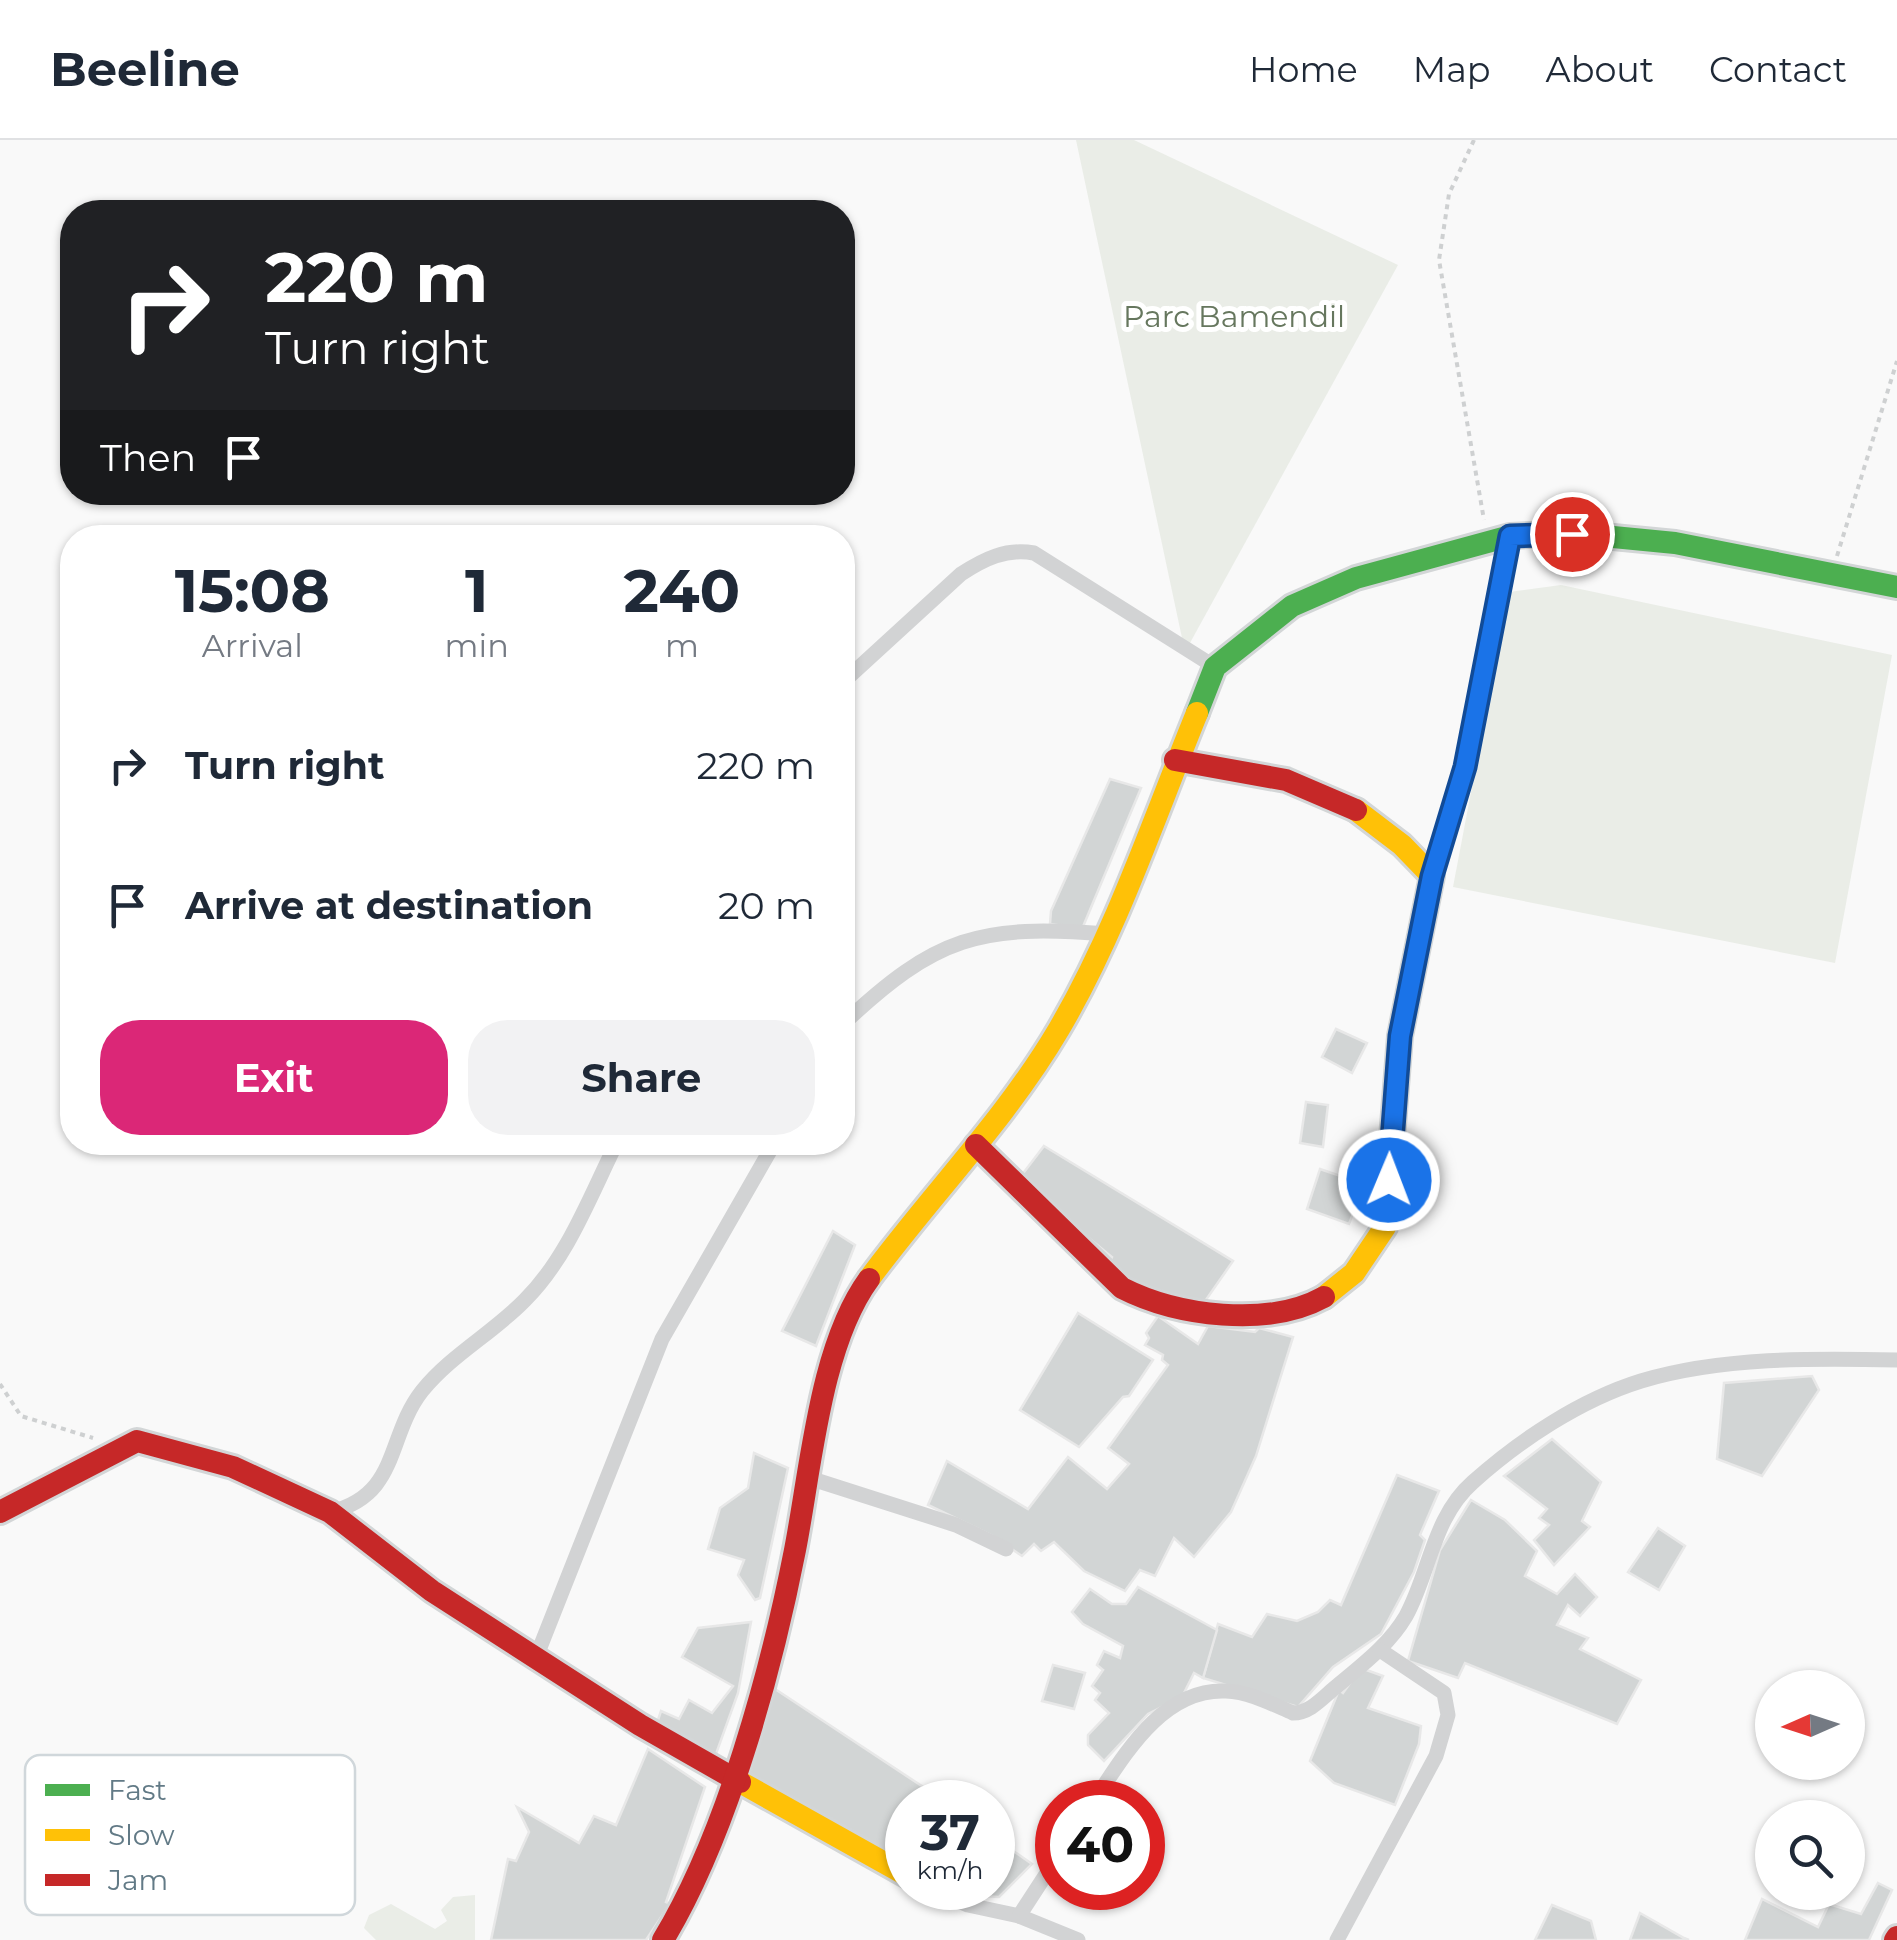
<!DOCTYPE html>
<style>
body{margin:0;font-family:Montserrat,sans-serif;background:#f2f2f3;color:#1f2937;height:100vh;display:flex;flex-direction:column;font-size:38px;white-space:nowrap}
*{box-sizing:border-box;margin:0}
p{font-size:32px;color:#747a83}
.icon{flex:none;width:55px;height:55px;fill:none;stroke:currentColor;stroke-width:2;stroke-linecap:round;stroke-linejoin:round}
.map{position:relative;flex:1;overflow:hidden}
.details{position:absolute;left:60px;top:385px;width:795px;height:630px;display:flex;flex-direction:column;background:#fff;border-radius:40px;box-shadow:0 2px 8px #0004}
.details>*{flex:none}
.banner{position:absolute;left:60px;top:60px;width:795px;height:305px;border-radius:40px;box-shadow:0 2px 8px #0004;background:#202124;color:#fff;overflow:hidden}
.needle{width:65px;rotate:267deg}
.controls{position:absolute;left:1755px;top:1530px;display:grid;gap:20px}
.controls a{display:grid;place-items:center;width:110px;height:110px;border-radius:50%;background:#fff;box-shadow:0 2px 8px #0004;font-size:50px}
.speed{position:absolute;left:885px;top:1640px;display:flex;gap:20px;font-size:50px;font-weight:700;text-align:center}
.speed>*{display:grid;place-content:center;width:130px;height:130px;border-radius:50%;background:#fff;box-shadow:0 2px 8px #0004;line-height:1}
.speed small{font-size:25px;font-weight:400}
.speed .limit{border:15px solid #d22;background:#fff;color:#111}
.pin{position:absolute;display:grid;place-items:center;width:85px;height:85px;color:#fff;margin:-42px;border:5px solid #fff;border-radius:50%;box-shadow:0 2px 10px #0007}
.me{position:absolute;width:110px;margin:-55px;rotate:1deg;stroke-linejoin:round;filter:drop-shadow(0 0 8px #0008)}
.turn{display:flex;align-items:center;gap:35px;height:210px;padding:0 40px;font-size:45px}
.turn .icon{width:130px;height:130px;stroke-width:2.5}
.turn b{display:block;font-size:70px;line-height:85px}
.then{display:flex;align-items:center;height:95px;padding:0 40px;background:#0003;gap:20px;font-size:38px}
.eta{display:flex;justify-content:space-evenly;align-items:center;height:170px;text-align:center}
.eta b{font-size:60px;font-weight:700;line-height:70px}
.primary-button{display:flex;gap:20px;margin-top:auto;padding:20px 40px}
.primary-button a{flex:1;height:115px;border-radius:40px;background:#db2777;color:#fff;font-size:40px;font-weight:700;line-height:115px;text-align:center}
.primary-button a+a{background:#f2f2f3;color:#1f2937}
ul{padding:0;list-style:none}
li{display:flex;align-items:center;gap:30px;height:140px;padding:0 40px}
li div{flex:1}
li b{display:block;font-size:38px}
li em{font-style:normal}
header{display:flex;align-items:center;gap:60px;box-sizing:border-box;height:140px;padding:0 50px;background:#fff;border-bottom:2px solid #e0e1e3}
header strong{font-size:48px}
nav{display:flex;gap:55px;margin-inline-start:auto;font-size:35px}
.map>svg:first-child{display:block}
</style>
<header>
<strong>Beeline</strong>
<nav><a>Home</a><a>Map</a><a>About</a><a>Contact</a></nav>
</header>
<div class="map">
<svg width="1897" height="1800" viewBox="0 0 1897 1800">
<rect width="100%" height="100%" fill="#f9f9f9"/>
<g fill="#eaede7">
<path d="M1076 0H1134L1398 125 1185 512Z"/>
<path d="M1561 445 1892 515 1835 823 1453 747 1509 452Z"/>
<path d="M475 1755V1800H376L364 1788 369 1775 391 1764 435 1789 447 1781 441 1770 453 1757Z"/>
</g>
<g fill="#d2d5d5" stroke="#e8e8e8" stroke-width="2.5">
<path d="M1110 639 1141 648 1082 789 1050 784 1051 771Z"/>
<path d="M1336 889 1367 903 1352 933 1322 917Z"/>
<path d="M1306 962 1328 965 1323 1007 1300 1003Z"/>
<path d="M1044 1006 1233 1121 1201 1167 1156 1159 1108 1126 1112 1117 1018 1040Z"/>
<path d="M1320 1029 1364 1044 1349 1084 1307 1069Z"/>
<path d="M833 1091 855 1105 816 1206 782 1191Z"/>
<path d="M1078 1173 1153 1220 1129 1256 1123 1257 1079 1307 1020 1270Z"/>
<path d="M1158 1176 1198 1204 1208 1186 1255 1192 1259 1188 1293 1197 1256 1316 1231 1372 1194 1417 1174 1398 1155 1436 1140 1430 1125 1451 1084 1431 1054 1402 1041 1411 1034 1404 1022 1416 991 1395 928 1365 947 1321 1028 1369 1068 1317 1107 1349 1129 1324 1108 1308 1168 1225 1162 1220 1163 1215 1145 1205 1149 1198 1146 1193Z"/>
<path d="M1812 1236 1819 1250 1762 1336 1717 1319 1724 1243Z"/>
<path d="M1552 1299 1601 1342 1582 1381 1590 1387 1554 1425 1534 1400 1549 1385 1539 1378 1547 1369 1504 1336Z"/>
<path d="M754 1313 788 1328 760 1458 755 1460 738 1435 744 1420 708 1409 720 1368 748 1348Z"/>
<path d="M1397 1335 1439 1351 1420 1395 1425 1400 1414 1432 1381 1494 1333 1527 1298 1567 1203 1538 1218 1484 1252 1497 1267 1474 1297 1481 1318 1472 1330 1460 1341 1465Z"/>
<path d="M1471 1360 1505 1380 1537 1411 1525 1436 1557 1454 1575 1434 1597 1457 1580 1476 1568 1465 1557 1485 1588 1498 1580 1509 1641 1540 1617 1584 1465 1523 1458 1538 1408 1521 1440 1410Z"/>
<path d="M1658 1388 1685 1406 1659 1450 1628 1432Z"/>
<path d="M1138 1447 1217 1490 1203 1538 1194 1533 1178 1565 1172 1562 1148 1574 1104 1621 1088 1605V1595L1109 1573 1095 1560 1100 1553 1092 1546 1103 1530 1097 1525 1104 1511 1120 1518 1123 1506 1083 1484 1072 1472 1090 1449 1112 1464H1126Z"/>
<path d="M751 1482 738 1553 712 1625 654 1592 661 1571 679 1579 689 1560 712 1573 733 1546 682 1517 698 1488Z"/>
<path d="M1053 1525 1085 1533 1074 1569 1042 1561Z"/>
<path d="M1361 1528 1383 1536 1368 1568 1421 1586 1419 1604 1395 1665 1334 1643 1310 1621 1339 1550 1343 1553Z"/>
<path d="M772 1547 946 1662H908V1726L738 1634Z"/>
<path d="M648 1609 705 1647 666 1762 670 1764 646 1800H491L508 1719 516 1721 529 1692 517 1667 579 1703 594 1676 616 1685Z"/>
<path d="M992 1696 1032 1724 999 1757 964 1755 950 1748H992Z"/>
<path d="M1878 1743 1892 1750 1869 1800H1745L1762 1759 1818 1787 1829 1764 1861 1774Z"/>
<path d="M1552 1765 1591 1781 1596 1800H1535Z"/>
<path d="M1640 1773 1684 1798 1689 1800H1630Z"/>
</g>
<g fill="none" stroke-linecap="round" stroke-linejoin="round">
<g stroke="#d3d6d7" stroke-width="28">
<path id="fast" d="M1197 573 1215 527 1292 466 1356 438 1510 396 1572 393 1675 403 1897 447"/>
</g>
<g stroke="#d3d6d7" stroke-width="28">
<g id="slow">
<path d="M869 1139C931 1055 1006 979 1059 889 1117 790 1154 678 1197 573"/>
<path d="M1324 1157 1354 1133 1385 1087 1400 896 1432 736 1402 705 1356 670"/>
<path d="M740 1642 908 1736"/>
</g>
</g>
<g stroke="#d3d6d7" stroke-width="28">
<g id="jam">
<path d="M1175 620 1286 640 1356 670"/>
<path d="M976 1005 1122 1148C1177 1176 1268 1188 1324 1157"/>
<path d="M0 1372 137 1301 233 1327 330 1372 432 1451 640 1585 740 1642"/>
<path d="M663 1800C727 1694 771 1532 795 1410 811 1328 820 1206 869 1139"/>
<path d="M1895 1800 1897 1797"/>
</g>
</g>
<g stroke="#ced0d1" stroke-width="4" stroke-dasharray="5 5" stroke-linecap="butt">
<path d="M1474 0 1449 54 1439 120 1484 380"/>
<path d="M1837 416 1897 221"/>
<path d="M0 1244 21 1276 93 1298"/>
</g>
<path stroke="#d2d3d4" stroke-width="8" d="M1433 732 1465 627 1509 400"/>
<g stroke="#d2d3d4" stroke-width="15">
<path d="M842 543 961 434C984 419 1006 408 1034 413L1215 527"/>
<path d="M842 885C936 796 980 784 1107 794"/>
<path d="M806 1337 956 1385 1006 1409"/>
<path d="M330 1372C400 1355 386 1297 422 1251 451 1215 493 1193 525 1160 568 1117 590 1056 617 1002"/>
<path d="M537 1515 662 1199 775 1002"/>
<path d="M1093 1662C1123 1618 1161 1548 1226 1551 1250 1552 1272 1564 1293 1573 1311 1573 1324 1556 1337 1546 1362 1525 1389 1505 1406 1476 1430 1432 1433 1377 1473 1342 1520 1300 1580 1260 1641 1241 1720 1217 1815 1218 1897 1220"/>
<path d="M928 1748 968 1765 1019 1776 1078 1800"/>
<path d="M1019 1776 1058 1716"/>
<path d="M1337 1800 1436 1616 1448 1575 1444 1553 1380 1510"/>
</g>
<use href="#fast" stroke="#4caf50" stroke-width="22"/>
<use href="#slow" stroke="#ffc107" stroke-width="22"/>
<use href="#jam" stroke="#c62828" stroke-width="22"/>
</g>
<g fill="none" stroke-linecap="round" stroke-linejoin="round">
<g stroke="#114b97" stroke-width="25">
<path id="route" d="M1389 1040 1400 896 1432 736 1465 627 1510 396 1572 394"/>
</g>
<use href="#route" stroke="#1a73e8" stroke-width="18"/>
</g>
<g text-anchor="middle" stroke-width="10" stroke-linejoin="round" paint-order="stroke">
<g font-size="30" fill="#66775e" stroke="#fff">
<text x="1234" y="187">Parc Bamendil</text>
</g>
</g>
<rect x="25" y="1615" width="330" height="160" rx="15" fill="#fff" stroke="#d0d7db" stroke-width="2.5"/>
<rect x="45" y="1644" width="45" height="12" fill="#4caf50"/>
<rect x="45" y="1689" width="45" height="12" fill="#ffc107"/>
<rect x="45" y="1734" width="45" height="12" fill="#c62828"/>
<g font-size="28" fill="#627a86">
<text x="108" y="1660">Fast</text>
<text x="108" y="1705">Slow</text>
<text x="108" y="1750">Jam</text>
</g>
</svg>
<div class="controls">
<a><svg class="needle" viewBox="-14 -14 28 28"><path d="M0-13l5 13h-10z" fill="#e53935"/><path d="M0 13l5-13h-10z" fill="#747a83"/></svg></a>
<a><svg class="icon" aria-label="search" viewBox="0 0 24 24"><circle cx="10" cy="10" r="6"/><path d="M15 15l6 6"/></svg></a>
</div>
<div class="speed"><div>37<small>km/h</small></div><div class="limit">40</div></div>
<div class="pin" style="left:1572px;top:394px;background:#d93025"><svg class="icon" aria-label="arrive" viewBox="0 0 24 24"><path d="M6 21V4h12l-3 4 3 4H6"/></svg></div>
<svg class="me" style="left:1389px;top:1040px" viewBox="-20 -20 40 40"><circle r="17" fill="#1a73e8" stroke="#fff" stroke-width="3"/><path d="M0-11L8 9 0 5-8 9z" fill="#fff"/></svg>
<div class="banner">
<div class="turn"><svg class="icon" aria-label="right" viewBox="0 0 24 24"><path d="M7 20v-9h11M14 6l5 5-5 5"/></svg><div><b>220 m</b>Turn right</div></div>
<div class="then">Then<svg class="icon" aria-label="arrive" viewBox="0 0 24 24"><path d="M6 21V4h12l-3 4 3 4H6"/></svg></div>
</div>
<section class="details">
<div class="eta">
<div><b>15:08</b><p>Arrival</p></div>
<div><b>1</b><p>min</p></div>
<div><b>240</b><p>m</p></div>
</div>
<ul>
<li><svg class="icon" aria-label="right" viewBox="0 0 24 24"><path d="M7 20v-9h11M14 6l5 5-5 5"/></svg><div><b>Turn right</b></div><em>220 m</em></li>
<li><svg class="icon" aria-label="arrive" viewBox="0 0 24 24"><path d="M6 21V4h12l-3 4 3 4H6"/></svg><div><b>Arrive at destination</b></div><em>20 m</em></li>
</ul>
<div class="primary-button"><a>Exit</a><a>Share</a></div>
</section>
</div>
